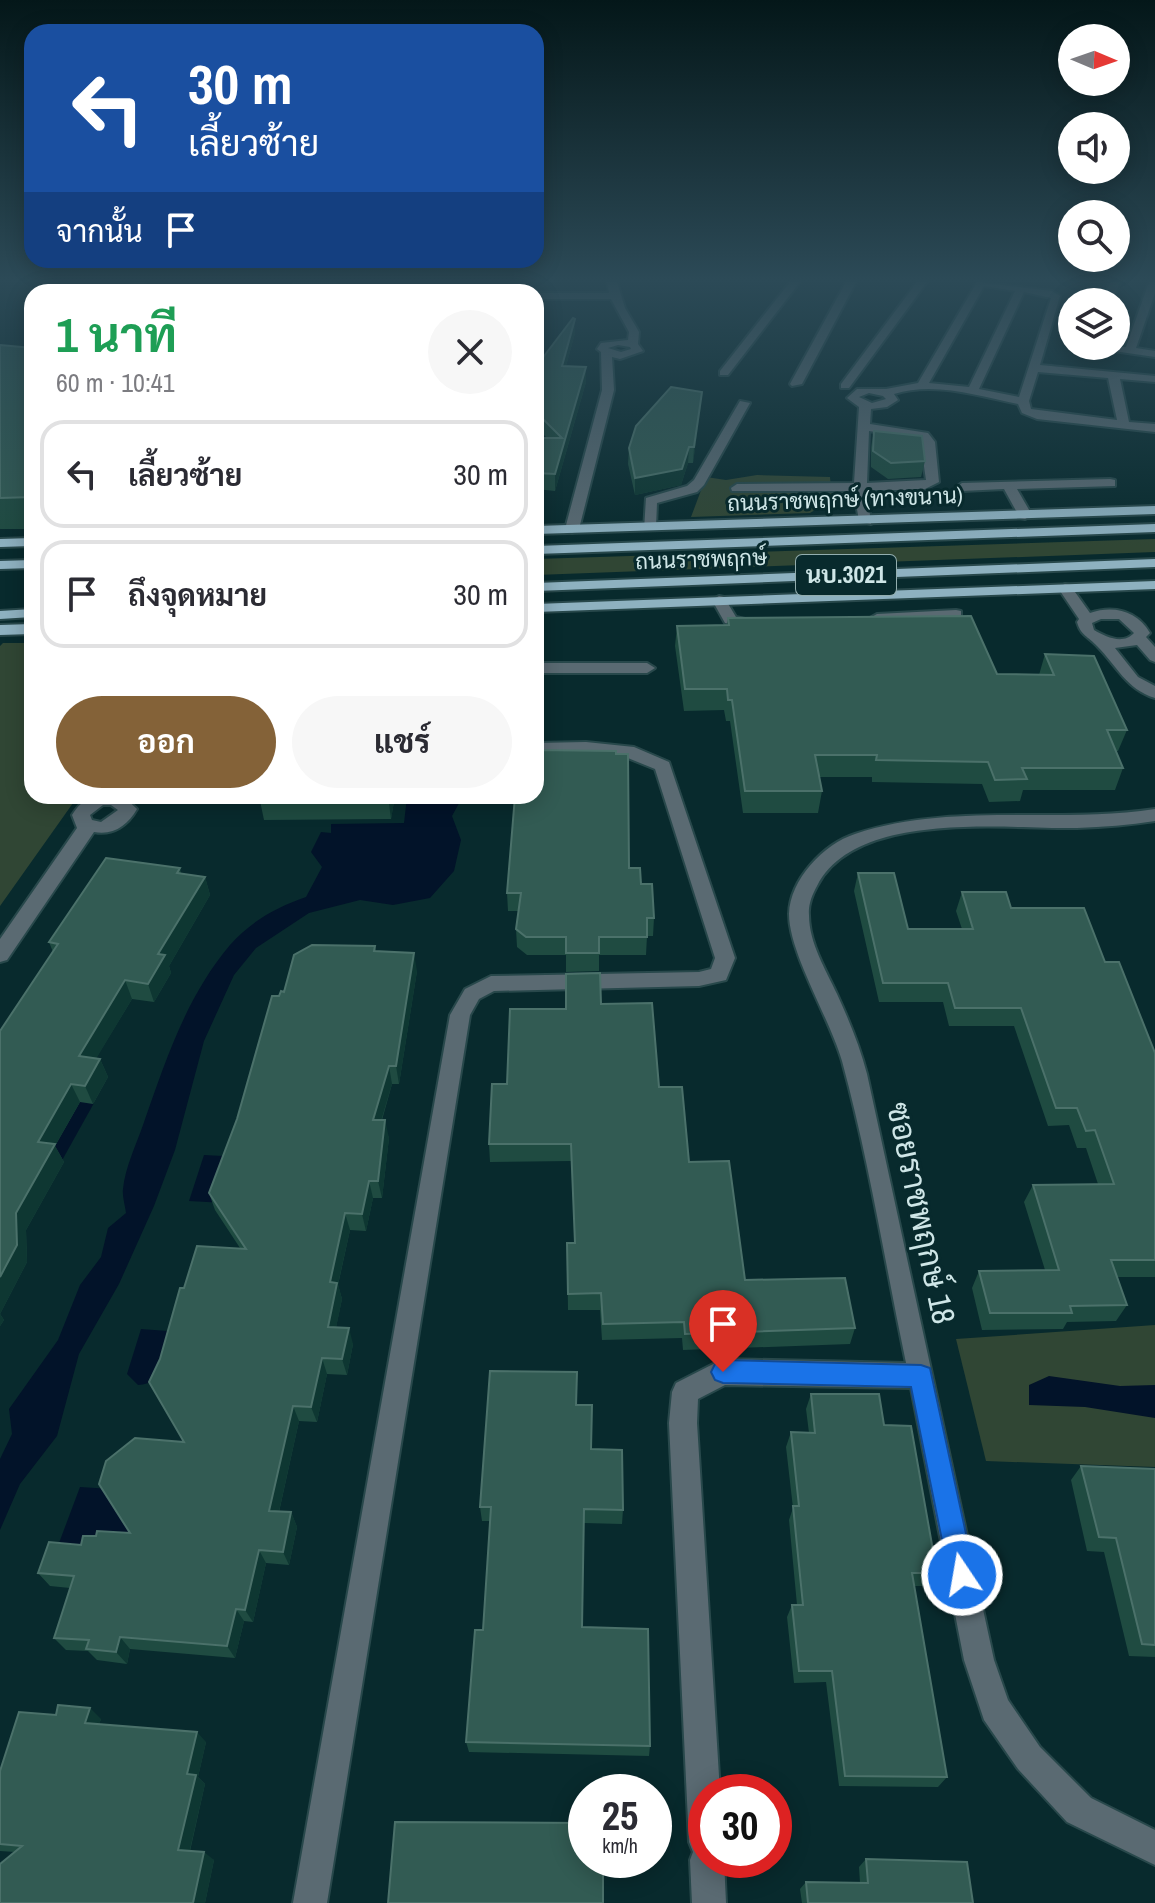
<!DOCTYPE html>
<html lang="th">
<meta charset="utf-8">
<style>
body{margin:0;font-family:"Archivo Narrow",Sarabun,sans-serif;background:#f7f7f7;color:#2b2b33;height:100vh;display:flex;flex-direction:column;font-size:30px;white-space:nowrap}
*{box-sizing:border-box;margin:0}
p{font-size:26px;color:#7c7c81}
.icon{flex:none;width:44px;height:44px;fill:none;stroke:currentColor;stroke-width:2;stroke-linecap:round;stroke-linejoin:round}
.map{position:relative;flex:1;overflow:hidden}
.panel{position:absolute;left:24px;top:284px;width:520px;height:520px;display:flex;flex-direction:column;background:#fff;border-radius:24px;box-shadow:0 4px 20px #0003}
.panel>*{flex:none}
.hud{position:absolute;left:24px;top:24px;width:520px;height:244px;border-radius:24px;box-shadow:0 4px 20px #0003;background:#1a4fa0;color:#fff;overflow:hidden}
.needle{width:52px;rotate:92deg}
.tools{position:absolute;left:1058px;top:24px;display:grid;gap:16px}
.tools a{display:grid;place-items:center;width:72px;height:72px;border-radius:50%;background:#fff;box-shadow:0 4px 20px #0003;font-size:40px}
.speed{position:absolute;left:568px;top:1774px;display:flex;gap:16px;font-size:40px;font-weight:700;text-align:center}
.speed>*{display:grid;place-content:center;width:104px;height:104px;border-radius:50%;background:#fff;box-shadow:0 4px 20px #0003;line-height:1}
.speed small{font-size:20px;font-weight:400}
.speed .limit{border:12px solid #d22;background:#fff;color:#111}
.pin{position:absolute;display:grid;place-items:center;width:68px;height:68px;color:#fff;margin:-82px -34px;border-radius:50% 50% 50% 0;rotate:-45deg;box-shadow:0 0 8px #0007}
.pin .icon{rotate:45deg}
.me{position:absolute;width:88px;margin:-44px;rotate:348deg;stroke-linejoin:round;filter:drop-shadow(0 0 6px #0008)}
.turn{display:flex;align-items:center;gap:28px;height:168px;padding:0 32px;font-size:36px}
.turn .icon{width:104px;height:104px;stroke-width:2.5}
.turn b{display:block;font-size:56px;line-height:68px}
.then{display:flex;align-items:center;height:76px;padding:0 32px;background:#0003;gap:16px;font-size:30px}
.round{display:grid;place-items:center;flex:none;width:84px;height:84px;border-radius:42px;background:#f7f7f7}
.overview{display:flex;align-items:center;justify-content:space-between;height:136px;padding:0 32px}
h1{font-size:48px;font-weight:700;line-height:60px;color:#1e9e55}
.primary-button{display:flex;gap:16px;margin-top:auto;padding:16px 32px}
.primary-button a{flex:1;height:92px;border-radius:48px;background:#846238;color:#fff;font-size:32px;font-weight:700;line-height:92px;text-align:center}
.primary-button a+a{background:#f7f7f7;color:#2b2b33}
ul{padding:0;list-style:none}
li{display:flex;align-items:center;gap:24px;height:108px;margin:0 16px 12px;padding:0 16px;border:4px solid #e1e1e2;border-radius:24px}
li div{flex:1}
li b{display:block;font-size:30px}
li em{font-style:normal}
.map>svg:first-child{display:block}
</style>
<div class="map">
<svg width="1155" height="1903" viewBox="0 0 1155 1903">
<rect width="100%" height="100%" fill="#082a2d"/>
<g fill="#304634">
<path d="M757 475 830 477 832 500 810 513 691 517 706 477 726 480Z"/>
<path d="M1155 539V552L536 575V559Z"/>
<path d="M3 643H32V796H78L0 906V646Z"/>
<path d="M1155 1325V1467L986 1461 956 1339Z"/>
</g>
<g fill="#021329">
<path d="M463 796 452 816 461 840 454 871 430 898 393 905 360 900 309 913 256 948 234 975 204 1041 175 1150 154 1206 119 1284 79 1354 57 1436 20 1484 0 1530V1459L12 1434 9 1409 58 1340 80 1285 101 1257 108 1228 126 1213C125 1205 122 1196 123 1189 125 1168 136 1145 143 1125 165 1062 186 997 230 945 251 921 277 907 306 897L322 867 311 852 321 832 331 833V824L404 823 407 797Z"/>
<path d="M76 1100 94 1103 55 1173 36 1170Z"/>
<path d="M204 1155 263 1158 225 1203 189 1201Z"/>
<path d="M141 1329 181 1332C174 1354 166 1384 138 1385L127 1374Z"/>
<path d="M1049 1376 1120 1386 1155 1385V1418L1085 1407 1029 1405V1385Z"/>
<path d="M80 1487 111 1489 153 1513 141 1561 56 1551Z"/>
</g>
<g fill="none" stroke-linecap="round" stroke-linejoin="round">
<g stroke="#28484b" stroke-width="4">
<g id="minor">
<path d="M134 282H145L131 292H119Z"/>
<path d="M607 282H617L625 308 639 332 638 344 643 351 620 359 612 357 614 390 579 529 572 533 565 529 602 390 601 352 597 349 601 343 628 340 629 332 611 299H536V293H609ZM618 345 630 347 631 349 621 352 608 348Z"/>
<path d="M790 282H800L728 375H720V371Z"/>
<path d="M846 282H856L802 384 792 386 790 384Z"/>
<path d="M917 282H927L849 388H841V384Z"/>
<path d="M977 282 1052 291 1060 296 1040 365 1155 376V382L1120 379 1129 422 1155 424V432L1037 419 1022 413 1018 404C979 396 934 381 894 394L898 400 887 407 871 409 870 424 928 433 935 442 939 482 923 490H867L871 524 859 521 854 491H732L731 488 737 484 854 483 859 407 847 398 857 389H886L918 383ZM984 286 1015 291 969 387 929 383ZM1024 292 1051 298 1019 397 979 389ZM1038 372 1108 378 1117 420 1031 409 1029 401ZM869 393 883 396 886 399 872 403 859 397ZM869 431 920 439 926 480 867 483Z"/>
<path d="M1110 282H1120L1112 302H1102Z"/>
<path d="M1149 282H1155V293L1136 348 1155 351V357L1093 348 1092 346 1126 347Z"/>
<path d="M740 401 750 403 704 485 697 492 657 503 656 527 644 530 646 498 687 486 694 480Z"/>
<path d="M1110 479 1115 480V486L1017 489 1032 515 1025 519 1020 518 1004 489 962 491 956 487 962 483Z"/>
<path d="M1065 584 1070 585 1090 613C1114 605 1137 611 1150 633L1146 637 1155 647V662L1150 660 1137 645 1115 648 1138 677 1155 686V698C1126 689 1117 666 1097 646 1088 636 1081 636 1077 622L1079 619 1058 588ZM1101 619H1119L1134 633C1123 645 1106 637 1094 630L1092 623Z"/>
<path d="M719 596 724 597 736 617 758 622V628L725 623 712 600Z"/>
<path d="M956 610 961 611V617L877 622 870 618 877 614Z"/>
<path d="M536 663H647L655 668 647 673H536Z"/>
<path d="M586 742 634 747 669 762 735 958 726 980 699 986 494 991 479 999 470 1015 327 1903H293L450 1015 465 989 491 976 699 972 711 969 715 958 655 769 618 754 536 753V743Z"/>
<path d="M94 796H123L137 809C128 825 113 836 94 832L7 960 0 962V939L77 828 72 815C78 806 83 800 94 796ZM103 805H111L118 810 101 822 92 820 90 815Z"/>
<path d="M1155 809V821C1129 825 1103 827 1077 828 1004 829 856 810 817 886 812 895 808 905 809 915 809 943 826 970 837 994 849 1020 860 1047 867 1074L994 1660 1008 1700 1040 1747 1091 1798 1155 1830V1865L1067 1822 1018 1769 984 1720 964 1660 911 1388 725 1385 698 1399 697 1423 720 1792H706V1860H724L726 1903H692L690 1860 693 1852 689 1842 669 1423 672 1392 676 1383 723 1359 906 1363C885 1263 869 1160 842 1061 830 1019 789 953 789 914 790 879 824 844 855 834 951 802 1056 824 1155 809Z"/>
</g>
</g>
<g stroke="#28484b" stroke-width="4">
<g id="major">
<path d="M1155 506V514L536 534V526Z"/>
<path d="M1155 524V532L536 554V546Z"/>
<path d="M32 538V546L0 547V539Z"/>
<path d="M1155 559V567L536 591V583Z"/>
<path d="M32 560V568L0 569V561Z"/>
<path d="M1155 581V589L536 612V604Z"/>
<path d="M32 609V617L0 619V611Z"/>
<path d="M32 624V634L0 635V625Z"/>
</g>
</g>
<use href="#minor" fill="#5a6a72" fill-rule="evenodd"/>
<use href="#major" fill="#8eb1c0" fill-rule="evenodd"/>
</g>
<g fill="#1f4b41">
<path d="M575 333 566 366 586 382 555 491 536 489V438H547L536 427V364H538Z"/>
<path d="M0 345 32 348V529H0Z"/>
<path d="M702 392 693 463H688L681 485 635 495 628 464 629 448Z"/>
<path d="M874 431 925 461 921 477 888 479 871 467V447Z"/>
<path d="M728 618 997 674 1039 675 1045 654 1127 730 1118 751H1116L1123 768 1115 790H1023L1020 801 989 802 982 784 872 782V777H819L822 791 818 813H743L730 721H726L724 710 684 711 675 646 677 626 727 625Z"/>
<path d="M259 796H395L391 819 264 820Z"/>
<path d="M180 868 181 874 205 877 210 895 169 966 171 973 154 1002 132 999 96 1058 100 1059 108 1077 93 1104 80 1102 55 1146 64 1162 26 1230 27 1262 0 1314 4 1320 0 1326V1031L53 952 49 942Z"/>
<path d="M629 868 641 884 654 918 653 936H647L646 955H599V971L566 972V955H527L517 947 516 929 519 911H508L507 893Z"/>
<path d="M858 873 908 929H962L956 911 962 892 1011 908 1105 962 1155 1053V1277H1117L1127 1305 1116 1321 1067 1322 1063 1329 982 1330 972 1288 979 1271 1045 1270 1024 1202 1033 1185 1098 1184 1086 1148H1077L1069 1125 1048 1126 1014 1026H949L943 1002H879L854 891Z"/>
<path d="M375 946 376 951 417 971 399 1084H392L382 1120 389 1138 382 1198H373L366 1231 350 1230 338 1285 342 1299 336 1327 353 1344 347 1375 327 1374 317 1422 299 1421 279 1512H291L297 1527 289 1565 266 1563 253 1622 244 1621 235 1658 130 1649 127 1664 97 1660 88 1651 66 1650 54 1638 70 1588 50 1586 38 1573 96 1536 130 1533 184 1442 149 1382 160 1359 184 1288 240 1248 215 1210 209 1193 237 1119 279 996 284 992Z"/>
<path d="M601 1004 659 1087 689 1162 745 1280 855 1328 850 1344 683 1350 682 1338 602 1340 600 1310H568L567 1243H575L571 1161 490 1162 489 1144 507 1084 566 1009Z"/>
<path d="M811 1394 884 1425 937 1573 929 1586H914L947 1777 938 1787 839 1786 826 1682 794 1683 787 1617 792 1605H797L789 1520 793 1508 786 1447 791 1432 809 1433 806 1409Z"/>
<path d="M576 1405 591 1449 623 1510 622 1524 584 1523 582 1627 650 1746 649 1756 469 1752 466 1742 483 1630 490 1521H482L480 1507Z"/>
<path d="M1081 1466 1155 1469V1657L1129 1656 1104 1552 1087 1551 1071 1480Z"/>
<path d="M101 1719 99 1724 206 1742 198 1777 205 1784 190 1851 214 1860 205 1903H0L15 1852 0 1851V1771Z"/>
<path d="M866 1859 973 1903H802L800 1889 806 1882 860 1883 859 1867Z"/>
</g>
<g fill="#0e3732">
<path d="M336 282H346L347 287 343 292H327Z"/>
<path d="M575 319V333L562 381V366Z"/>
<path d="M586 367V382L555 491V474Z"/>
<path d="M702 392 701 407 693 463 694 447Z"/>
<path d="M689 447 688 463 681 485 635 495V478Z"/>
<path d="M388 796H395L391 819Z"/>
<path d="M205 877 210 895 169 966 171 973 154 1002 148 984 158 954Z"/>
<path d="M414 953 417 971 399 1084 396 1066Z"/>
<path d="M125 980 132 999 87 1074 79 1056Z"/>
<path d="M100 1059 108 1077 93 1104 85 1086Z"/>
<path d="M389 1066 392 1084 376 1138 373 1120Z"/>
<path d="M71 1084 80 1102 55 1146 64 1162 26 1230 27 1262 0 1314 4 1320 0 1326V1277L16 1213 38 1142Z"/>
<path d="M385 1120 389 1138 382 1198 378 1181Z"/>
<path d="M369 1181 373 1198 366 1231 362 1214Z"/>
<path d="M345 1213 350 1230 338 1284 342 1299 333 1343 328 1327 330 1282Z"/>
<path d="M349 1328 353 1344 347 1375 342 1359Z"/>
<path d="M322 1358 327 1374 317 1422 311 1407Z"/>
<path d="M293 1406 299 1421 276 1525 269 1511Z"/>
<path d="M291 1512 297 1527 289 1565 283 1552Z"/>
<path d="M259 1550 266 1563 253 1622 245 1610Z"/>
<path d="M236 1609 244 1621 235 1658 227 1646Z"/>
<path d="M120 1637 130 1649 127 1664 116 1652Z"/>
<path d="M90 1708 101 1719 96 1734 85 1723Z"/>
<path d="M197 1732 206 1742 198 1777 205 1784 188 1858 178 1850 187 1774Z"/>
<path d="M204 1852 214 1860 205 1903H193Z"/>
</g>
<g fill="#325b53" stroke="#4b716a" stroke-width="2">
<path d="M295 282H336L327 292H284Z"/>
<path d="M573 318 575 319 562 366 586 367 555 474 536 473V438H562L536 412V364H538Z"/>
<path d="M0 345 32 348V497L0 498Z"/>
<path d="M671 387 702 392 694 447H689L682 469 635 478 629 448 636 426Z"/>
<path d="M874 431 922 436 925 461 891 463 873 451Z"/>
<path d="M971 616 997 674 1054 675 1045 654 1094 656 1127 730H1107L1123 768H1022L1027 779 995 780 988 762 876 760 877 755H815L822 791H745L732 700H728L727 689H685L677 626 729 625 728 618Z"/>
<path d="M536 750 616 751V754H628L629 868H640L641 884H652L654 918H647V937H599V953H566V937H526L516 929 521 893H507L515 796H536Z"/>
<path d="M106 858 180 868 177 873 205 877 158 954 165 955 148 984 125 980 79 1056 100 1059 85 1086 71 1084 38 1142 55 1144 16 1213 17 1245 0 1277V1031L58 944 49 942Z"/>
<path d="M858 873H894L908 929H973L962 892H1006L1011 908H1084L1105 962H1119L1155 1053V1260H1111L1127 1305 1070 1306 1072 1313H990L979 1271 1059 1270 1033 1185 1114 1184 1095 1130 1086 1131 1077 1108H1056L1021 1008H955L948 983H883Z"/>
<path d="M312 945 375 946 374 951 414 953 396 1066H389L373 1120H385L378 1181H369L362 1214 345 1213 330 1282 337 1283 328 1327 349 1328 342 1359 322 1358 311 1407 293 1406 269 1511 291 1512 283 1552 259 1550 245 1610 236 1609 227 1646 120 1637 116 1652 86 1649 89 1640 54 1638 74 1576 38 1573 49 1542 81 1545 83 1536H96L97 1531 130 1533 99 1484 106 1461 135 1438 184 1442 149 1382 160 1359 180 1288H184L197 1246 246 1249 209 1193 237 1119 272 996H279L281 991 284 992 294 955Z"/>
<path d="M600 973 601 1004 652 1003 659 1087H682L689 1162 729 1161 745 1280 845 1278 855 1328 685 1334 684 1322 603 1324 601 1293 568 1294 567 1243H575L571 1144H489L492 1084H507L510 1009H566V974Z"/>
<path d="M490 1371 577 1372 576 1405H592L591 1449 622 1450 623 1510 584 1509 582 1627 648 1629 650 1746 466 1742 475 1630H483L491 1507H480Z"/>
<path d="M811 1394H879L884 1425 911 1426 937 1573H912L947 1777 845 1776 832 1671H799L792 1605H803L793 1506H799L791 1432 815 1433Z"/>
<path d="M1081 1466 1155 1469V1645L1142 1644 1116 1538 1099 1537Z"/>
<path d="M58 1705 90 1708 85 1723 197 1732 187 1774 196 1775 178 1850 204 1852 193 1903H0V1864L22 1846 0 1844V1771L19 1712 56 1715Z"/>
<path d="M395 1822 586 1823V1860H603V1903H388Z"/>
<path d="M866 1859 967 1862 973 1903H808L806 1882 868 1883Z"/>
</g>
<linearGradient id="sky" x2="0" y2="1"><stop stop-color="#041719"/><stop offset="0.51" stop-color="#2c4a57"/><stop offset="1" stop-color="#2c4a57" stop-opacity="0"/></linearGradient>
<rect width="1155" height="548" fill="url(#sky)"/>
<path fill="#1a73e8" stroke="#114b97" stroke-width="2" d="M723 1360 921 1365 930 1368 975 1575 972 1584 962 1588 952 1584 949 1575 911 1387 723 1383 715 1380 711 1372 715 1364Z"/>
<g text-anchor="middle" stroke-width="6" stroke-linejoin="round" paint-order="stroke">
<g font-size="22" fill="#cfe6e7" stroke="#082a2d">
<text transform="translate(845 499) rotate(-2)" y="8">ถนนราชพฤกษ์ (ทางขนาน)</text>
<text transform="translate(701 559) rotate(-2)" y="8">ถนนราชพฤกษ์</text>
</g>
<rect fill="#082a2d" stroke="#93aeaf" stroke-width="2" x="796" y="555" width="100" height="40" rx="6"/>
<g font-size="24" font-weight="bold" fill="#cfe6e7">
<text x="846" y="583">นบ.3021</text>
</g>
<g font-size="32" fill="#cfe6e7" stroke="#082a2d">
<text transform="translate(921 1213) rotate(78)" y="11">ซอยราชพฤกษ์ 18</text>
</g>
</g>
</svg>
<div class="tools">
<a><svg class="needle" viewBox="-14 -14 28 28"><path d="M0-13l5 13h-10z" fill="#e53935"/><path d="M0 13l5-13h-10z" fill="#7c7c81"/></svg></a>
<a><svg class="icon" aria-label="sound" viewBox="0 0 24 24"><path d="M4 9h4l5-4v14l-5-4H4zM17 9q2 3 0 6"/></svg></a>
<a><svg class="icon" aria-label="search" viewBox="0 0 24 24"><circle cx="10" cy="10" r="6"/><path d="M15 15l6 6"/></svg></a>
<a><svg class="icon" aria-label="layers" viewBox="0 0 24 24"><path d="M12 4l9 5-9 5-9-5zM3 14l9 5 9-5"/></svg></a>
</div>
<div class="speed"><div>25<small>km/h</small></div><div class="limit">30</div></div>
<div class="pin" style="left:723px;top:1372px;background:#d93025"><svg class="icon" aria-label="arrive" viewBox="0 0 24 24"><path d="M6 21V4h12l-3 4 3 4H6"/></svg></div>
<svg class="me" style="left:962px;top:1575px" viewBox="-20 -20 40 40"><circle r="17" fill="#1a73e8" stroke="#fff" stroke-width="3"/><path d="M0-11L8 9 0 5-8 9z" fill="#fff"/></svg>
<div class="hud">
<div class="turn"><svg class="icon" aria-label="left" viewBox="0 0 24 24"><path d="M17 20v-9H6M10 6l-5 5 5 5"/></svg><div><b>30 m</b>เลี้ยวซ้าย</div></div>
<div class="then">จากนั้น<svg class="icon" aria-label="arrive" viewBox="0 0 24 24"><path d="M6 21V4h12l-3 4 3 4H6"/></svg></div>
</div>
<section class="panel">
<div class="overview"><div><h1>1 นาที</h1><p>60 m · 10:41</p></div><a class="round"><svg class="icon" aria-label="close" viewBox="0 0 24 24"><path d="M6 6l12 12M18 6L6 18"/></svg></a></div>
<ul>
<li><svg class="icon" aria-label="left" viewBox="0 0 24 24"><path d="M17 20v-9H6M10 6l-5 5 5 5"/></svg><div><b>เลี้ยวซ้าย</b></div><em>30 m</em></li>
<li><svg class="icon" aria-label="arrive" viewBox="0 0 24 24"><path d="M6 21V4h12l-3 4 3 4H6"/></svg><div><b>ถึงจุดหมาย</b></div><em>30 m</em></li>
</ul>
<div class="primary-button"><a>ออก</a><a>แชร์</a></div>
</section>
</div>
